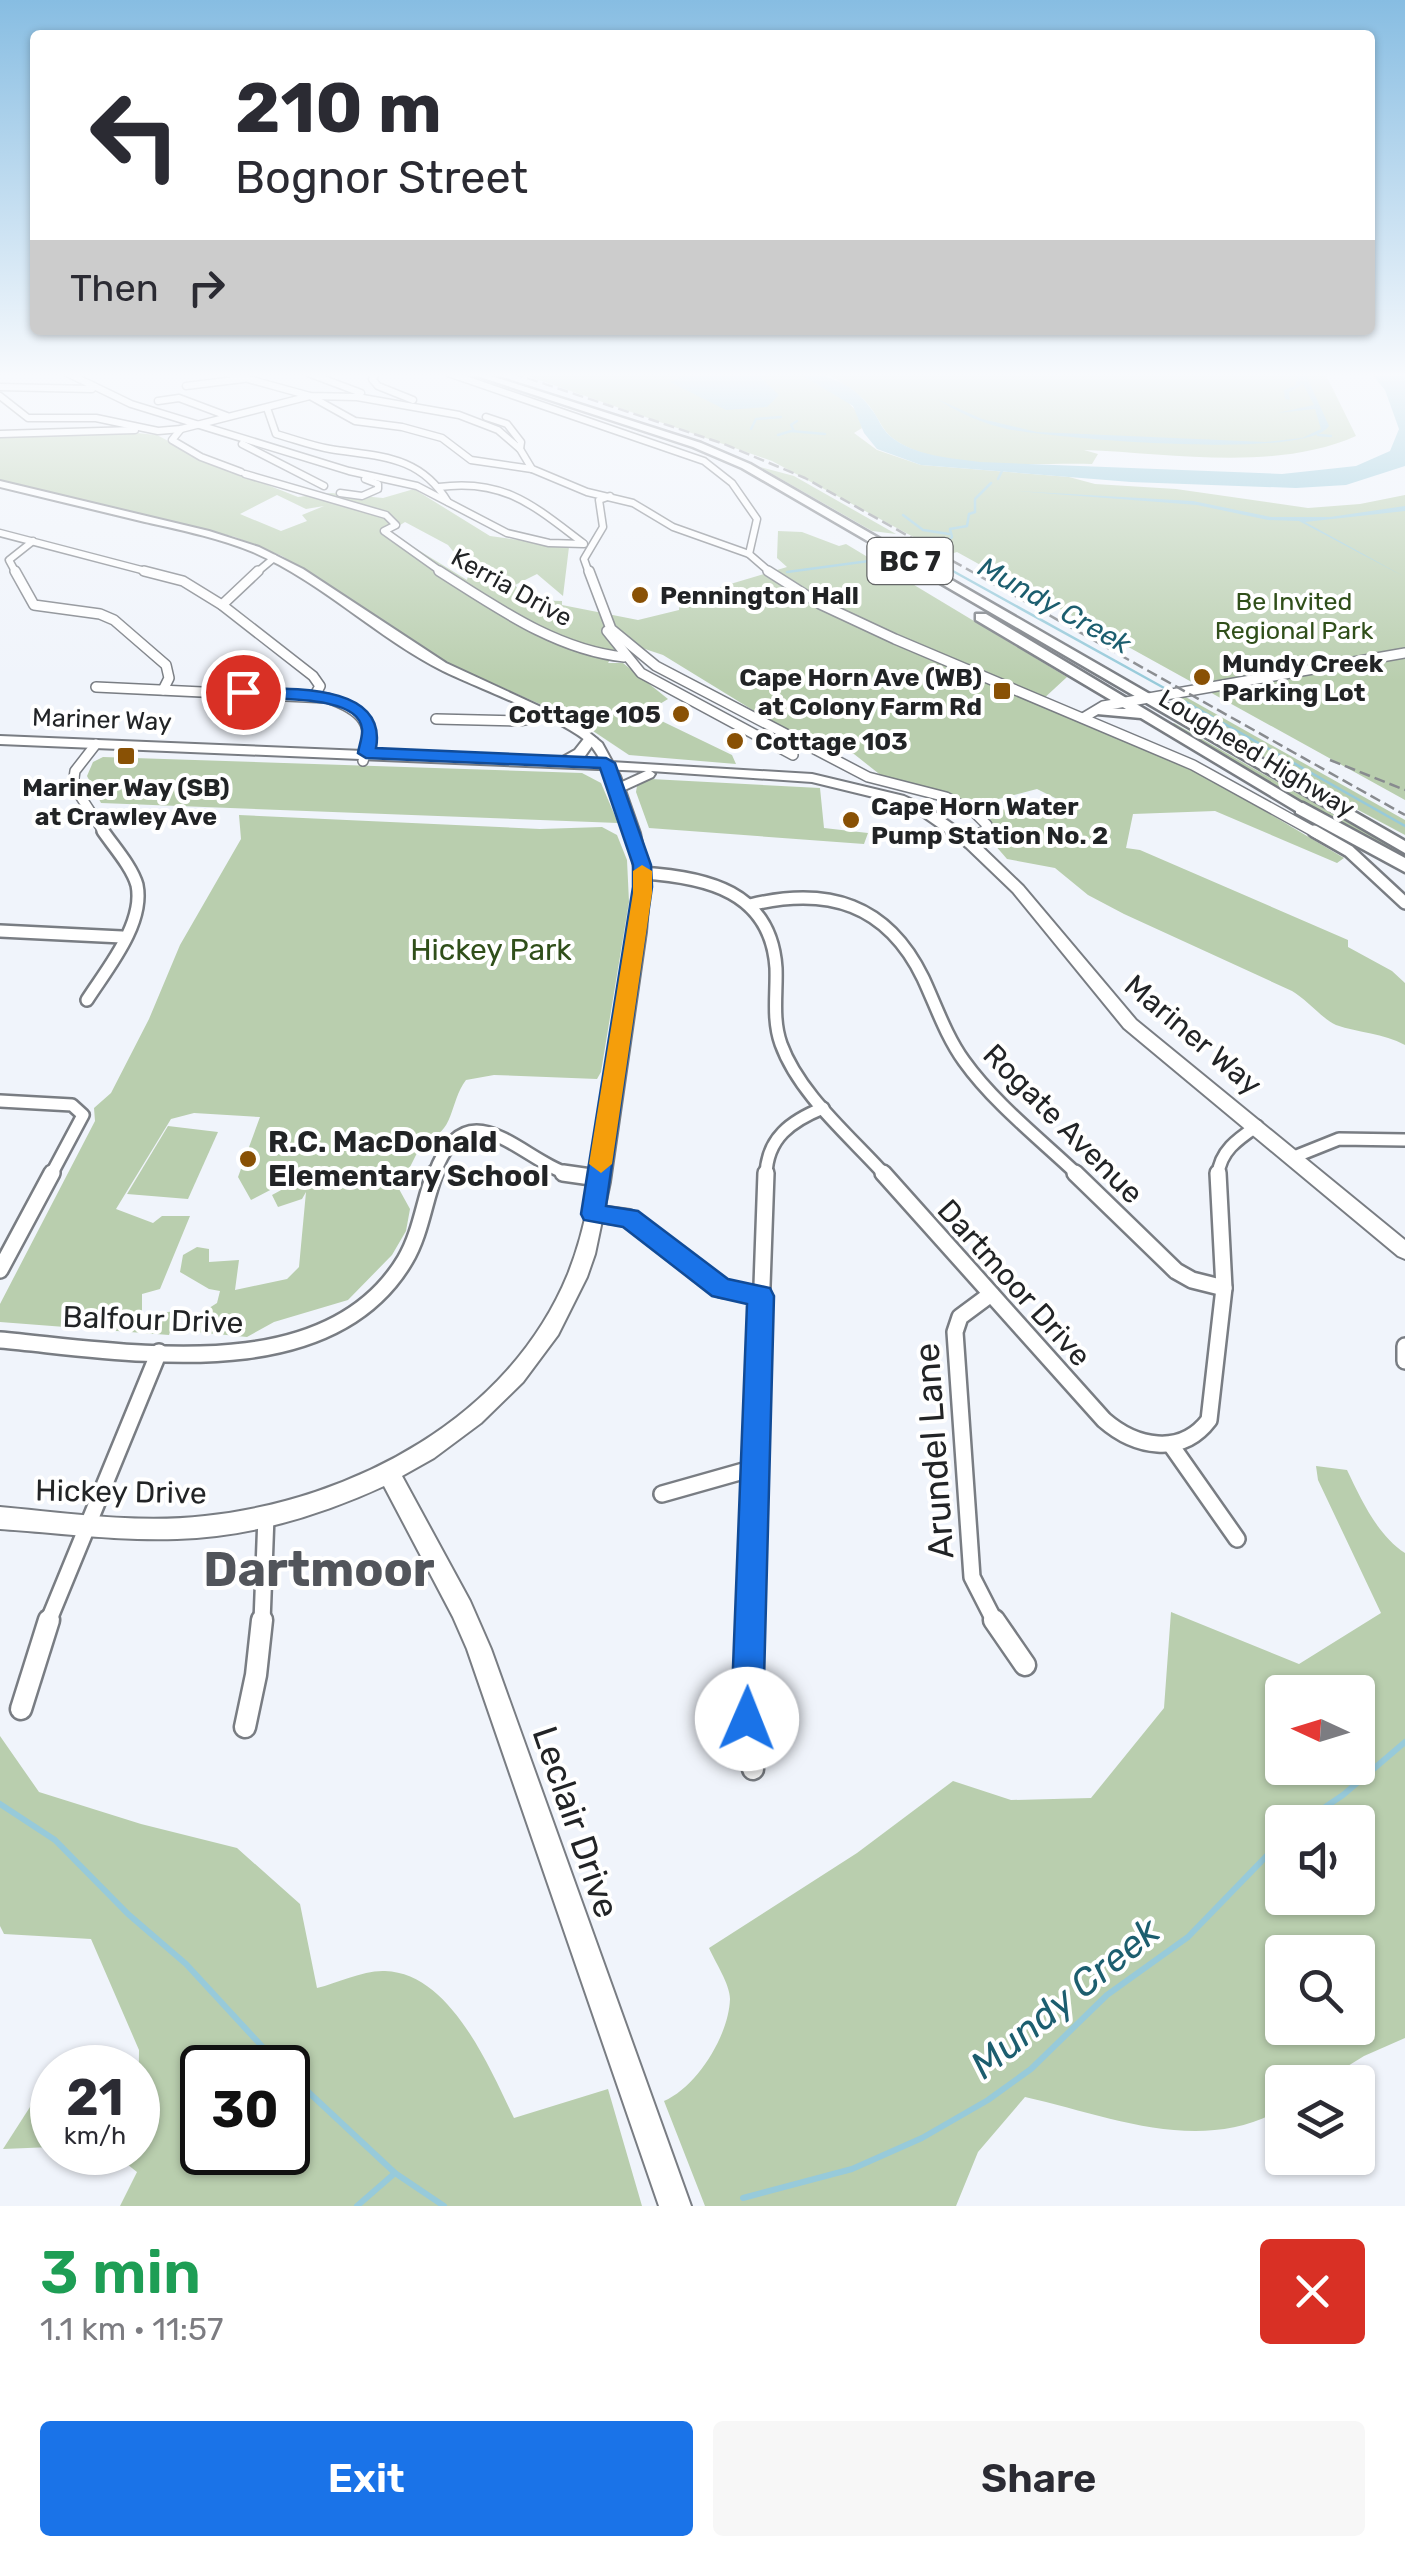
<!DOCTYPE html>
<meta charset="utf-8">
<style>
body{margin:0;font-family:Rubik,sans-serif;background:#f7f7f7;color:#2b2b33;height:100vh;display:flex;flex-direction:column;font-size:38px;white-space:nowrap}
*{box-sizing:border-box;margin:0}
p{font-size:32px;color:#7c7c81}
.icon{flex:none;width:55px;height:55px;fill:none;stroke:currentColor;stroke-width:2;stroke-linecap:round;stroke-linejoin:round}
.map{position:relative;height:2206px;overflow:hidden}
.sheet{display:flex;flex-direction:column;background:#fff;flex:1}
.sheet>*{flex:none}
.top-card{position:absolute;left:30px;top:30px;width:1345px;height:305px;border-radius:10px;box-shadow:0 2px 8px #0004;background:#fff;color:#2b2b33;overflow:hidden}
.needle{width:65px;rotate:274deg}
.buttons{position:absolute;left:1265px;top:1675px;display:grid;gap:20px}
.buttons a{display:grid;place-items:center;width:110px;height:110px;border-radius:10px;background:#fff;box-shadow:0 2px 8px #0004;font-size:50px}
.speed{position:absolute;left:30px;top:2045px;display:flex;gap:20px;font-size:50px;font-weight:700;text-align:center}
.speed>*{display:grid;place-content:center;width:130px;height:130px;border-radius:50%;background:#fff;box-shadow:0 2px 8px #0004;line-height:1}
.speed small{font-size:25px;font-weight:400}
.speed .limit{border:5px solid #111;border-radius:15px;background:#fff;color:#111}
.pin{position:absolute;display:grid;place-items:center;width:85px;height:85px;color:#fff;margin:-42px;border:5px solid #fff;border-radius:50%;box-shadow:0 2px 10px #0007}
.me{position:absolute;width:110px;margin:-55px;rotate:1deg;stroke-linejoin:round;filter:drop-shadow(0 0 8px #0008)}
.turn{display:flex;align-items:center;gap:35px;height:210px;padding:0 40px;font-size:45px}
.turn .icon{width:130px;height:130px;stroke-width:2.5}
.turn b{display:block;font-size:70px;line-height:85px}
.then{display:flex;align-items:center;height:95px;padding:0 40px;background:#0003;gap:20px;font-size:38px}
.round{display:grid;place-items:center;flex:none;width:105px;height:105px;border-radius:10px;background:#f7f7f7}
.headline{display:flex;align-items:center;justify-content:space-between;height:170px;padding:0 40px}
h1{font-size:60px;font-weight:600;line-height:75px;color:#1e9e55}
.primary-button{display:flex;gap:20px;margin-top:auto;padding:20px 40px}
.primary-button a{flex:1;height:115px;border-radius:10px;background:#1a73e8;color:#fff;font-size:40px;font-weight:600;line-height:115px;text-align:center}
.primary-button a+a{background:#f7f7f7;color:#2b2b33}
.map>svg:first-child{display:block}
</style>
<div class="map">
<svg width="1405" height="2206" viewBox="0 0 1405 2206">
<rect width="100%" height="100%" fill="#f0f4fb"/>
<g fill="#b9ceae" fill-rule="evenodd">
<path d="M519 373H798L846 400 858 413 862 428 854 433 877 450 921 465 1069 477 1095 484 1176 489 1308 508 1360 504 1405 495V800L957 552 947 555 772 461Z"/>
<path d="M824 373H1325L1356 436C1275 472 1171 453 1084 450L1098 454 1092 464C1036 462 936 473 891 437 883 430 879 420 873 411 862 394 842 382 824 373Z"/>
<path d="M137 433 157 435 198 457 298 497 331 493 383 498 414 489 490 536 569 547 563 596 537 574 515 585 527 600 562 601V605L638 620 679 610 680 599 787 567 777 558 778 531 802 532 839 546 846 544 1067 677 1041 701 1179 760 1344 858 1337 863 1215 811 1133 814 1126 848 1140 850 1348 940V947L1392 971 1405 983V1045C1383 1033 1359 1033 1336 1025 1325 1021 1306 999 1292 991L1124 914 1088 895 1055 868 1007 859 994 844 997 838 979 809 1033 810 1047 815 1040 810 1063 802 1037 789 979 804 883 777 854 754 829 748 801 730 787 731 663 655 642 648 614 654 608 663H623L668 699 645 713 732 755 736 764 629 755 578 721 445 662 282 556 235 537 0 481V436ZM277 495 306 509 324 506 302 515 307 521 281 531 240 514ZM405 522 448 545 469 571 467 580 389 532Z"/>
<path d="M760 467 794 476 896 534 872 531Z"/>
<path d="M1184 696 1405 820V835L1276 766 1178 707 1175 699Z"/>
<path d="M1174 723 1405 855V862L1170 725Z"/>
<path d="M103 757 582 773 601 783 618 823 101 803 87 776 93 762Z"/>
<path d="M651 779 820 788 824 828 868 833 864 844 649 828 636 792 637 786Z"/>
<path d="M239 815 540 829 602 827 617 835 627 860 629 902 601 1072 597 1079 494 1075 466 1080C449 1102 455 1135 424 1139L399 1189 410 1209 406 1231 392 1255 348 1300 274 1322 247 1337 186 1331 195 1317 217 1303 220 1291 209 1289 180 1272 183 1255 197 1247 209 1249V1262L239 1260 235 1290 287 1279 299 1267 306 1192 302 1199 278 1207 272 1195 296 1182 276 1187 251 1200 238 1177 260 1117 194 1113 171 1119 116 1209 153 1223 162 1216H190L160 1289 142 1294V1324L160 1319V1313L176 1311 169 1335 0 1322V1304L95 1121 94 1108 111 1093 149 1019 180 945 241 839Z"/>
<path d="M168 1126 218 1132 188 1199 127 1194Z"/>
<path d="M1316 1466 1347 1470C1361 1499 1377 1535 1405 1553V2038L1364 2056 1322 2082H1282V2109C1200 2156 1110 2116 1025 2097L978 2152 956 2206H705L664 2101C697 2087 729 2035 730 1999 730 1984 715 1962 709 1948L857 1853 953 1781 1011 1800 1091 1798 1164 1708 1171 1612 1299 1664 1381 1613 1318 1480ZM1358 1692V1768H1282V1692ZM1358 1822V1898H1282V1822ZM1358 1952V2028H1282V1952Z"/>
<path d="M0 1736 39 1792 141 1824 237 1848 300 1904 317 1988C338 1983 363 1970 385 1971 451 1973 490 2069 514 2118L608 2089 642 2206H120L137 2172 113 2153 138 2152 139 2050 91 1939 4 1934 0 1926ZM202 2068H288V2152H202Z"/>
<path d="M48 2079H52V2147L3 2149Z"/>
</g>
<g fill="#97cada">
<path d="M692 373H756L779 395 767 407 726 410 670 382Z"/>
<path d="M798 373C828 373 854 384 872 410 879 419 881 428 890 436 914 456 950 458 980 462L1282 474 1356 466 1390 451 1399 429 1385 390 1371 373H1400L1405 377V466L1346 485 1296 488 1131 482 921 465 877 449 864 433 853 406Z"/>
<path d="M1299 373H1305L1329 426C1307 461 1052 438 1007 429 981 423 959 413 937 399L982 419 1037 432 1265 442 1302 438 1321 429 1315 409 1277 413 1314 405 1303 384 1289 392 1290 400 1285 399 1284 390 1295 386Z"/>
<path d="M1015 491 1193 501 1271 517H1330L1405 506V511L1305 522 1405 577 1299 521 1268 520 1197 505Z"/>
</g>
<g fill="none" stroke-linecap="round" stroke-linejoin="round">
<g stroke="#97cada" stroke-width="2.5">
<path d="M751 429 756 419 781 417"/>
<path d="M794 431 791 425 797 421"/>
<path d="M778 435 791 431 825 434"/>
<path d="M1318 435 1331 436"/>
<path d="M998 479 1004 467"/>
<path d="M903 515 923 530 949 534"/>
<path d="M941 547 952 537 950 529 967 526 969 514 975 512V499L991 483"/>
<path d="M928 553 942 565 1166 689"/>
<path d="M912 555 927 553"/>
<path d="M787 572 869 561"/>
<path d="M1184 701 1405 826"/>
</g>
<g stroke="#97cada" stroke-width="6">
<path d="M0 1804 55 1840 128 1914 186 1964 282 2068"/>
<path d="M1303 1822 1343 1795 1405 1742"/>
<path d="M288 2073 395 2173 444 2206"/>
<path d="M743 2198 852 2169 922 2138 988 2100 1031 2069 1107 1995 1188 1937 1282 1840"/>
<path d="M357 2206 395 2173"/>
</g>
<g stroke="#797d83" stroke-width="9">
<g id="minor-far4">
<path d="M67 373 131 404 349 471 417 486 507 533 549 543 584 544"/>
<path d="M226 373 310 396 357 397 459 415 498 430 520 449 532 469 587 492 633 503 673 527 749 554 771 573"/>
<path d="M308 373 361 393"/>
<path d="M377 373 372 379 378 386 413 400"/>
<path d="M448 373 704 461 732 483 757 519 749 554"/>
<path d="M186 386 243 379"/>
<path d="M0 387 92 389"/>
<path d="M0 396 28 418H96L158 431 181 429 310 396 355 421 402 427 442 438 471 460 532 469"/>
<path d="M158 401 179 398 227 416"/>
<path d="M267 408 276 434C294 439 312 446 330 449 378 457 419 454 448 502"/>
<path d="M486 417 507 424 521 442 520 449"/>
<path d="M181 429 172 440 201 457 241 472"/>
<path d="M0 434 135 430"/>
<path d="M242 444 324 486"/>
<path d="M245 474 386 515 396 525 384 531 443 573"/>
<path d="M439 487C504 478 534 506 583 543"/>
<path d="M340 493 362 496 378 489V484L365 479"/>
<path d="M0 533 153 573"/>
<path d="M16 573 9 560 33 541"/>
<path d="M256 573 274 558"/>
<path d="M589 573 584 559 603 527 599 500 610 496"/>
</g>
</g>
<g stroke="#797d83" stroke-width="12">
<g id="minor-far3">
<path d="M15 571 34 605 100 614 114 620 166 665 169 678 163 690"/>
<path d="M144 571 183 581 222 605 313 676 320 686 315 695"/>
<path d="M439 571C496 607 556 650 624 657"/>
<path d="M589 571 611 629 656 666 868 777 946 797 974 812 987 825 984 834"/>
<path d="M768 571 820 604 895 639 1193 765 1318 834"/>
<path d="M222 605 258 571"/>
<path d="M607 631 641 673 793 755"/>
<path d="M96 687 327 698C362 710 376 724 363 761"/>
<path d="M1083 718 1103 706 1405 653"/>
<path d="M436 719 519 721 549 715"/>
<path d="M96 744 75 771 73 785 105 834"/>
</g>
</g>
<g stroke="#797d83" stroke-width="16">
<g id="minor-far2">
<path d="M1314 831 1349 851 1405 903"/>
<path d="M969 842 988 831"/>
<path d="M642 873C706 877 771 891 776 968 777 993 772 1019 781 1044 799 1094 850 1136 885 1175"/>
<path d="M750 905C828 886 887 904 923 978 936 1006 946 1036 964 1061 994 1103 1040 1139 1078 1175"/>
<path d="M0 931 122 937"/>
<path d="M87 1000C106 970 145 924 137 885 132 867 114 847 103 831"/>
<path d="M0 1101 72 1105 83 1115 51 1175"/>
<path d="M1294 1157 1339 1139 1405 1140"/>
<path d="M434 1175C467 1083 522 1162 572 1175"/>
<path d="M766 1175C767 1138 791 1121 823 1108"/>
<path d="M1218 1175C1220 1151 1238 1139 1257 1126"/>
</g>
</g>
<g stroke="#797d83" stroke-width="20">
<g id="minor-far1">
<path d="M563 1173 598 1178"/>
<path d="M883 1173 1104 1420C1135 1447 1181 1457 1209 1420L1224 1288 1218 1173"/>
<path d="M1075 1173 1176 1271 1192 1280 1224 1288"/>
<path d="M593 1213 629 1218 721 1289 761 1295"/>
<path d="M0 1270 52 1173"/>
<path d="M991 1294 960 1317 955 1332 972 1577 995 1622"/>
<path d="M0 1340C125 1351 327 1391 405 1260 421 1233 424 1201 435 1173"/>
<path d="M1405 1346V1361"/>
<path d="M1171 1445 1237 1539"/>
<path d="M662 1494 754 1468"/>
<path d="M48 1622 159 1352"/>
<path d="M262 1622 266 1516"/>
<path d="M750 1622 766 1173"/>
</g>
</g>
<g stroke="#797d83" stroke-width="25">
<g id="minor">
<path d="M750 1620 747 1741 753 1769"/>
<path d="M994 1620 1025 1665"/>
<path d="M21 1709 49 1620"/>
<path d="M245 1727 256 1675 262 1620"/>
</g>
</g>
<g stroke="#797d83" stroke-width="4">
<path id="tertiary" d="M0 481 209 531 259 547 303 569 446 663 580 725 602 743 620 776 640 833 650 881 646 932 610 1182 595 1254 587 1277 558 1335 523 1382 481 1423 434 1458 402 1476 470 1601 491 1649 691 2206H659L467 1649 453 1617 384 1486C319 1516 248 1537 177 1539 118 1541 59 1533 0 1529V1507C68 1513 137 1524 205 1516 353 1500 509 1418 568 1274 598 1200 598 1114 613 1036 622 985 637 931 635 879 634 852 624 823 615 798 609 781 603 761 592 747 573 723 475 687 443 671 376 637 322 582 253 552 219 538 181 530 145 522 97 510 48 499 0 487Z"/>
</g>
<g stroke="#797d83" stroke-width="4">
<path id="secondary" d="M591 735 597 739 585 756 577 760 812 774 904 796 928 807 974 839 1023 886 1136 1020 1405 1240V1259L1398 1256 1124 1028 1013 892 964 845 918 813 894 802 812 782 651 771 655 774 653 777 616 794 609 790 611 787 646 771 0 744V736L559 759 575 750 586 736Z"/>
</g>
<g stroke="#797d83" stroke-width="5">
<g id="primary">
<path d="M468 373H482L701 443 750 464 1405 841V853L742 468 693 447Z"/>
<path d="M976 614H986L1325 817 1317 822 1311 820 1141 718 1097 714V708L1126 709 976 620Z"/>
</g>
</g>
<g stroke="#797d83" stroke-width="5">
<path id="motorway" d="M1303 803 1405 858V872L1296 813V805Z"/>
</g>
<use href="#minor-far4" stroke="#fff" stroke-width="6"/>
<use href="#minor-far3" stroke="#fff" stroke-width="9"/>
<use href="#minor-far2" stroke="#fff" stroke-width="11"/>
<use href="#minor-far1" stroke="#fff" stroke-width="15"/>
<use href="#minor" stroke="#fff" stroke-width="20"/>
<use href="#tertiary" fill="#fff" fill-rule="evenodd"/>
<use href="#secondary" fill="#fff" fill-rule="evenodd"/>
<use href="#primary" fill="#fff" fill-rule="evenodd"/>
<use href="#motorway" fill="#fff" fill-rule="evenodd"/>
<g stroke="#888b8f" stroke-width="2.5" stroke-dasharray="11 5" stroke-linecap="butt">
<path d="M512 373 724 444 805 478 1405 815"/>
<path d="M1330 760 1405 790"/>
</g>
</g>
<linearGradient id="sky" x2="0" y2="1"><stop stop-color="#87bde2"/><stop offset="0.55" stop-color="#f8fafd"/><stop offset="1" stop-color="#f8fafd" stop-opacity="0"/></linearGradient>
<rect width="1405" height="682" fill="url(#sky)"/>
<path fill="#1a73e8" stroke="#114b97" stroke-width="2.5" d="M243 688C286 689 388 682 376 748L606 758 615 763 651 865 652 887 606 1206 638 1211 728 1279 770 1288 774 1296 763 1719 759 1731 747 1735 735 1731 731 1719 747 1304 712 1296 623 1227 584 1220 581 1214 633 887V865L600 768 366 758 358 753C359 746 363 736 362 729 359 692 262 701 237 696V689Z"/>
<path fill="#f59e0b" d="M642 865 652 871V893L612 1164 601 1173 589 1164 633 893V871Z"/>
<g fill="#895105" stroke="#fff" stroke-width="4">
<circle cx="640" cy="595" r="10"/>
<circle cx="1202" cy="677" r="10"/>
<rect x="992" y="681" width="20" height="20" rx="5"/>
<circle cx="681" cy="714" r="10"/>
<circle cx="735" cy="741" r="10"/>
<rect x="116" y="746" width="20" height="20" rx="5"/>
<circle cx="851" cy="820" r="10"/>
<circle cx="248" cy="1159" r="10"/>
</g>
<g text-anchor="middle" stroke-width="8" stroke-linejoin="round" paint-order="stroke">
<g font-size="25" fill="#222426" stroke="#fff">
<text transform="translate(512 587) rotate(29)" y="9">Kerria Drive</text>
<text transform="translate(102 719) rotate(2)" y="9">Mariner Way</text>
<text transform="translate(1257 753) rotate(31)" y="9">Lougheed Highway</text>
</g>
<g font-size="25" font-weight="bold" fill="#222426" stroke="#fff" text-anchor="start">
<text x="660" y="604">Pennington Hall</text>
<text x="1222" y="672">Mundy Creek<tspan x="1222" dy="29">Parking Lot</tspan></text>
<text x="982" y="686" text-anchor="end">Cape Horn Ave (WB)<tspan x="982" dy="29">at Colony Farm Rd</tspan></text>
<text x="661" y="723" text-anchor="end">Cottage 105</text>
<text x="755" y="750">Cottage 103</text>
<text x="126" y="796" text-anchor="middle">Mariner Way (SB)<tspan x="126" dy="29">at Crawley Ave</tspan></text>
<text x="871" y="815">Cape Horn Water<tspan x="871" dy="29">Pump Station No. 2</tspan></text>
</g>
<g font-size="25" fill="#304f1a" stroke="#fff">
<text x="1294" y="610">Be Invited<tspan x="1294" dy="29">Regional Park</tspan></text>
</g>
<rect fill="#fff" stroke="#646667" stroke-width="2.5" x="867.5" y="538" width="85" height="46" rx="8"/>
<g font-size="28" font-weight="bold" fill="#222426">
<text x="910" y="571">BC 7</text>
</g>
<g font-size="28" font-style="italic" fill="#1c5e6f" stroke="#fff">
<text transform="translate(1055 605) rotate(29)" y="10">Mundy Creek</text>
</g>
<g font-size="30" fill="#304f1a" stroke="#fff">
<text x="491" y="960">Hickey Park</text>
</g>
<g font-size="30" fill="#222426" stroke="#fff">
<text transform="translate(1193 1035) rotate(40)" y="10">Mariner Way</text>
<text transform="translate(1063 1124) rotate(45)" y="10">Rogate Avenue</text>
<text transform="translate(1014 1283) rotate(48)" y="10">Dartmoor Drive</text>
<text transform="translate(153 1320) rotate(2)" y="10">Balfour Drive</text>
<text transform="translate(121 1492) rotate(1)" y="10">Hickey Drive</text>
</g>
<g font-size="30" font-weight="bold" fill="#222426" stroke="#fff" text-anchor="start">
<text x="268" y="1152">R.C. MacDonald<tspan x="268" dy="34">Elementary School</tspan></text>
</g>
<g font-size="35" fill="#222426" stroke="#fff">
<text transform="translate(934 1451) rotate(-94)" y="12">Arundel Lane</text>
<text transform="translate(576 1822) rotate(71)" y="12">Leclair Drive</text>
</g>
<g font-size="38" font-style="italic" fill="#1c5e6f" stroke="#fff">
<text transform="translate(1065 1998) rotate(-39)" y="13">Mundy Creek</text>
</g>
<g font-size="48" font-weight="bold" fill="#52555b" stroke="#fff">
<text x="319" y="1586">Dartmoor</text>
</g>
</g>
</svg>
<div class="buttons">
<a><svg class="needle" viewBox="-14 -14 28 28"><path d="M0-13l5 13h-10z" fill="#e53935"/><path d="M0 13l5-13h-10z" fill="#7c7c81"/></svg></a>
<a><svg class="icon" aria-label="sound" viewBox="0 0 24 24"><path d="M4 9h4l5-4v14l-5-4H4zM17 9q2 3 0 6"/></svg></a>
<a><svg class="icon" aria-label="search" viewBox="0 0 24 24"><circle cx="10" cy="10" r="6"/><path d="M15 15l6 6"/></svg></a>
<a><svg class="icon" aria-label="layers" viewBox="0 0 24 24"><path d="M12 4l9 5-9 5-9-5zM3 14l9 5 9-5"/></svg></a>
</div>
<div class="speed"><div>21<small>km/h</small></div><div class="limit">30</div></div>
<div class="pin" style="left:243px;top:692px;background:#d93025"><svg class="icon" aria-label="arrive" viewBox="0 0 24 24"><path d="M6 21V4h12l-3 4 3 4H6"/></svg></div>
<svg class="me" style="left:747px;top:1719px" viewBox="-20 -20 40 40"><circle r="19" fill="#fff"/><path d="M0-13L10 11 0 6-10 11z" fill="#1a73e8"/></svg>
<div class="top-card">
<div class="turn"><svg class="icon" aria-label="left" viewBox="0 0 24 24"><path d="M17 20v-9H6M10 6l-5 5 5 5"/></svg><div><b>210 m</b>Bognor Street</div></div>
<div class="then">Then<svg class="icon" aria-label="right" viewBox="0 0 24 24"><path d="M7 20v-9h11M14 6l5 5-5 5"/></svg></div>
</div>
</div>
<section class="sheet">
<div class="headline"><div><h1>3 min</h1><p>1.1 km · 11:57</p></div><a class="round" style="background:#d93025;color:#fff"><svg class="icon" aria-label="close" viewBox="0 0 24 24"><path d="M6 6l12 12M18 6L6 18"/></svg></a></div>
<div class="primary-button"><a>Exit</a><a>Share</a></div>
</section>
